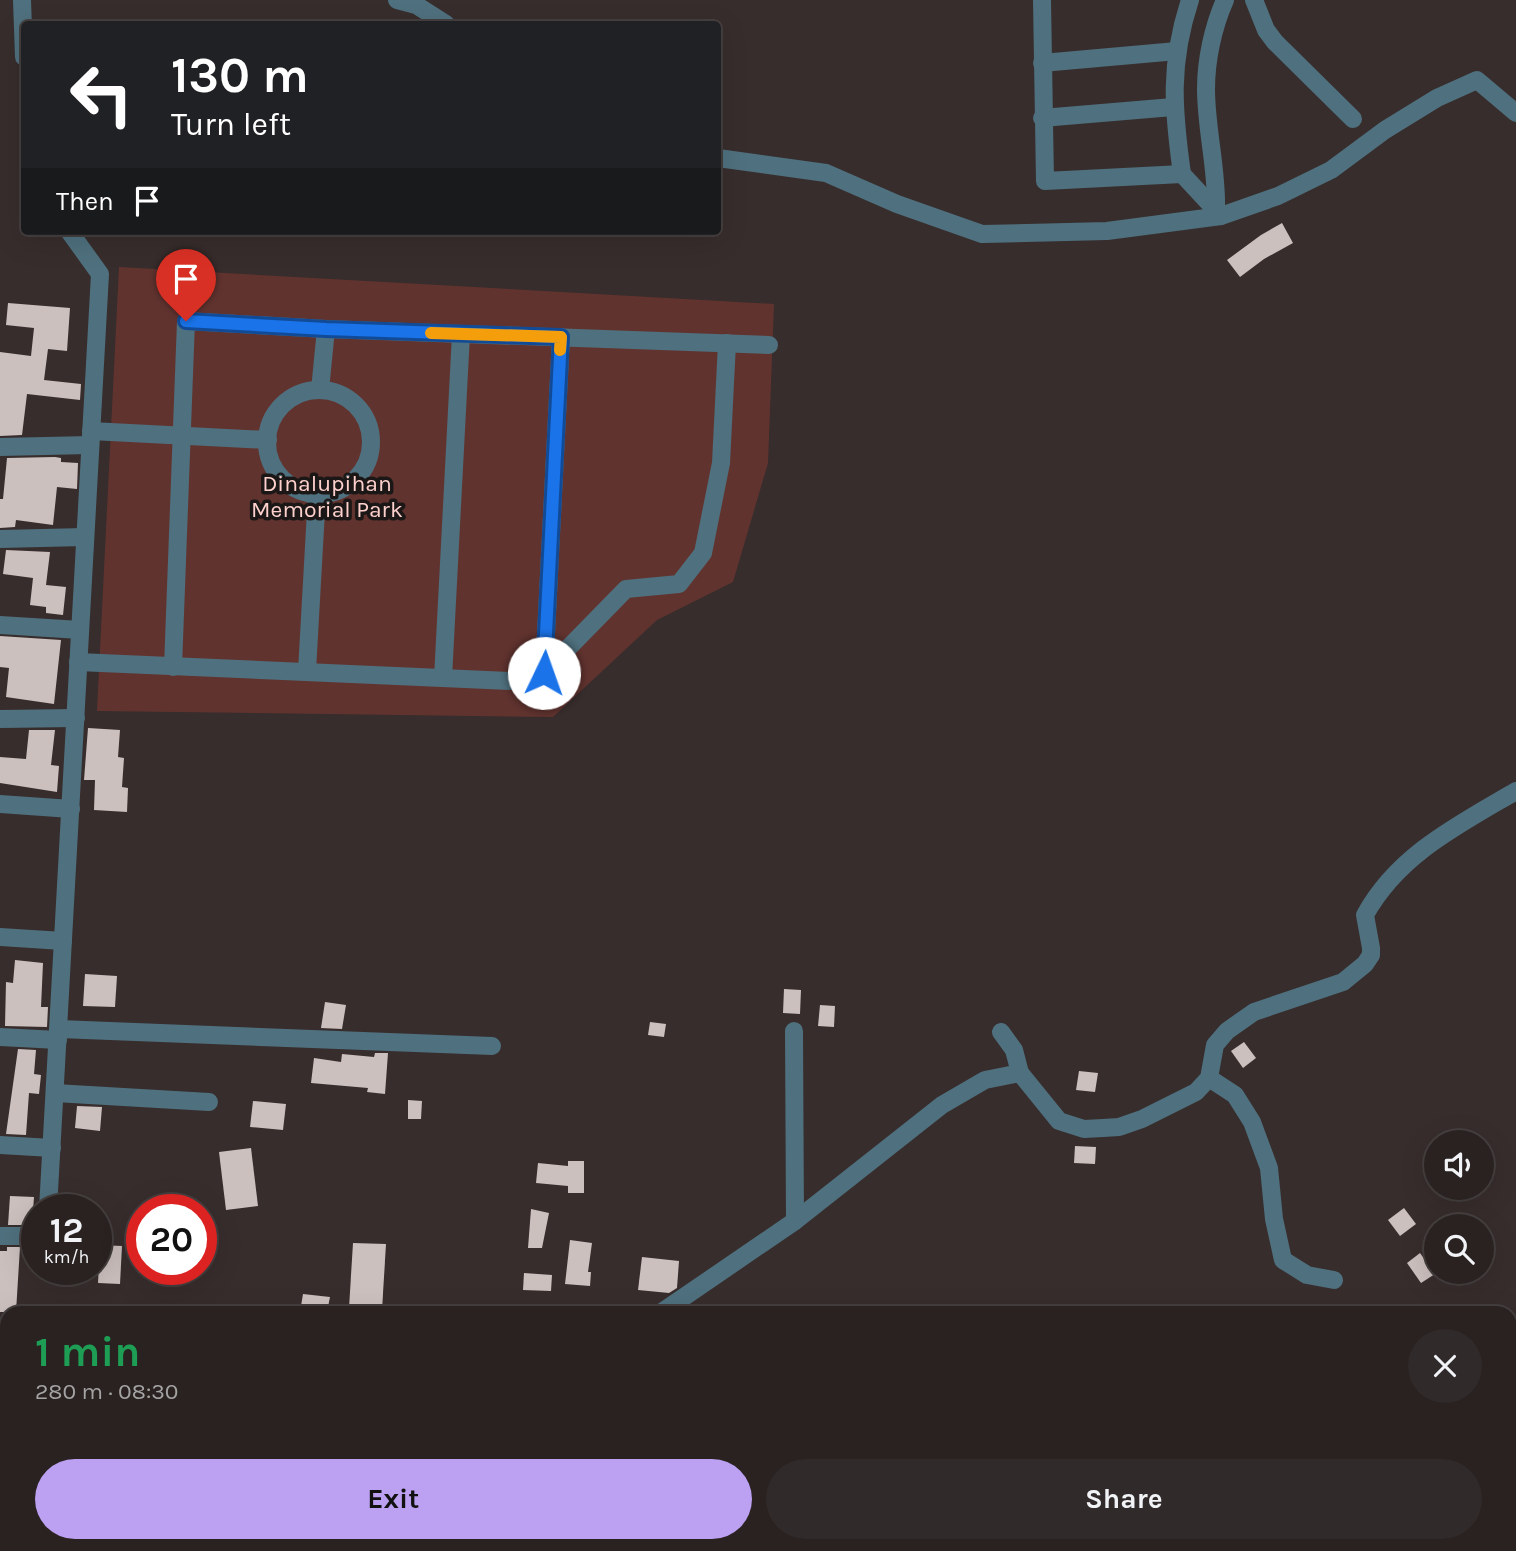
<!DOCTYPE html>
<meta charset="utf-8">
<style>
body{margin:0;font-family:Karla,sans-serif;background:#312a2a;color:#f1f3f6;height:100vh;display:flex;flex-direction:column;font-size:26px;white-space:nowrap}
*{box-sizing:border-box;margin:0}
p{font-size:23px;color:#a5a4a5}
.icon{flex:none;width:38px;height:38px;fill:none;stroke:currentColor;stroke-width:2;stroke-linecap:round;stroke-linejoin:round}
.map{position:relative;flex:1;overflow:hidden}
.side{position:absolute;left:0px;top:1306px;width:1517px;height:247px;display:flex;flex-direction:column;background:#292221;border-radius:21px 21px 0 0;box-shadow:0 7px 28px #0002,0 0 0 2px #453f3f}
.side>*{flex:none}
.guide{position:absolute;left:21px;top:21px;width:700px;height:214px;border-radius:7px;box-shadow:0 7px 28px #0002,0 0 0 2px #453f3f;background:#202124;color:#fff;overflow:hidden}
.tools{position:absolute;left:1424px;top:1130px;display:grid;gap:14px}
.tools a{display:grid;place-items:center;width:70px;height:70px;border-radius:50%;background:#292221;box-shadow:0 7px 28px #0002,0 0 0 2px #453f3f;font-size:35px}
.speed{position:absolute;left:21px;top:1194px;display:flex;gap:14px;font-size:35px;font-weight:700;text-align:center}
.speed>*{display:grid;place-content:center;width:91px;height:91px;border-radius:50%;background:#292221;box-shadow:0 7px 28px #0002,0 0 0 2px #453f3f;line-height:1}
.speed small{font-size:18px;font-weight:400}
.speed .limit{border:10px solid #d22;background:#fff;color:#111}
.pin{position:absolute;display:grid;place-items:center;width:60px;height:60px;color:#fff;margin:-72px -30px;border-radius:50% 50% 50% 0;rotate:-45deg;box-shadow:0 0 7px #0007}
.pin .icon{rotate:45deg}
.me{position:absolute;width:77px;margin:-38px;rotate:3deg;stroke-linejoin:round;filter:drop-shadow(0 0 5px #0008)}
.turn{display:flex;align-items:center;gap:24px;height:147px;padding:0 35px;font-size:32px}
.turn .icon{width:91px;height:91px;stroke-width:2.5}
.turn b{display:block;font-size:49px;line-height:60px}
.then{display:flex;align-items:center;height:66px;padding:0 35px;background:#0003;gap:14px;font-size:26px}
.round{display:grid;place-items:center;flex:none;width:74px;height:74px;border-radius:37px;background:#312a2a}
.headline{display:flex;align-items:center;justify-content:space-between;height:119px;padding:0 35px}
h1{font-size:42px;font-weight:700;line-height:52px;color:#1e9e55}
.button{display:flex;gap:14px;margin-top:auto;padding:14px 35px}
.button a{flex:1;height:80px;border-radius:42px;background:#bca0f2;color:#111;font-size:28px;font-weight:700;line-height:80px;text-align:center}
.button a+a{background:#312a2a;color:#f1f3f6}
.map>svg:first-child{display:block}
</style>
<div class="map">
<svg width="1516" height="1551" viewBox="0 0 1516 1551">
<rect width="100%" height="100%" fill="#372d2c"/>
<path fill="#61332f" d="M119 267 774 304 768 463 733 582 657 620 553 717 97 711Z"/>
<g fill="#ccc0be">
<path d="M1282 223 1293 243 1264 259 1240 277 1227 260 1261 235Z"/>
<path d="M8 303 70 308 67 351 48 349 44 380 81 384 80 400 27 394 22 435 0 436V352L31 356 34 328 6 325Z"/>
<path d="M55 457 61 458V462L78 463 77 489 57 487 53 525 16 520 15 527 0 528V499H3L7 458Z"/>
<path d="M6 550 50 552 46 585 66 587 63 615 46 613V607L30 605 33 578 3 574Z"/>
<path d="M0 636 61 640 54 704 6 697 9 668 0 667Z"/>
<path d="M88 728 120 730 118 757 124 758 122 787 128 788 127 812 94 810 95 780H84Z"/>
<path d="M29 730H55L51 765 59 766 57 792 0 783V757L26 759Z"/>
<path d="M15 960 43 963 41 1007H48L47 1027 5 1026 6 982 13 983Z"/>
<path d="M85 974 117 976 115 1007 83 1006Z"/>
<path d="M784 989 801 990 800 1014 783 1013Z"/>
<path d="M325 1002 346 1005 342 1029 321 1028Z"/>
<path d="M820 1005 835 1006 834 1027 818 1026Z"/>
<path d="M650 1022 666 1024 664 1037 648 1035Z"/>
<path d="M1244 1042 1256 1058 1243 1068 1231 1051Z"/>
<path d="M18 1049 36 1050 34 1074 41 1075 39 1094 29 1093 26 1135 6 1134Z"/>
<path d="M375 1053H388L385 1094 367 1092 368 1088 311 1083 314 1058 341 1062 342 1054 374 1057Z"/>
<path d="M1079 1071 1098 1073 1095 1092 1076 1090Z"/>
<path d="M408 1100 422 1101 421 1119H408Z"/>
<path d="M253 1101 286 1104 283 1130 250 1127Z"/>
<path d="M77 1106 102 1107 100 1131 75 1128Z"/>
<path d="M1075 1146 1096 1147 1095 1164 1074 1163Z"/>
<path d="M251 1148 258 1206 226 1210 219 1152Z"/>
<path d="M568 1161H584V1193H568V1186L536 1183 538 1163 568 1166Z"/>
<path d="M10 1196 34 1197 32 1225H8Z"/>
<path d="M1404 1208 1416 1224 1400 1236 1388 1220Z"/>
<path d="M531 1209 549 1213 542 1248H528Z"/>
<path d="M570 1240 592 1243 588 1272H591L590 1286 565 1284Z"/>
<path d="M353 1243 386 1244 382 1310 349 1308Z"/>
<path d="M100 1245 122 1246 120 1284 98 1283Z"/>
<path d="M7 1247H20L16 1312H0V1251H7Z"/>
<path d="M1420 1253 1435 1274 1421 1283 1407 1263Z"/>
<path d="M642 1257 679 1261 677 1288 669 1293 638 1290Z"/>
<path d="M524 1273 552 1275 551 1291 523 1290Z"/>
<path d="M303 1294 330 1297 327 1312H300Z"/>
</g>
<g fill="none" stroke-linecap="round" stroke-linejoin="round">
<g stroke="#4f707e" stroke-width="18">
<path d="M22 0 24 57"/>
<path d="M397 0 416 5 446 24"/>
<path d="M1042 0 1045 181 1182 174 1221 216"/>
<path d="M1254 0 1266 30 1275 42 1353 119"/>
<path d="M1042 63 1177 51"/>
<path d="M1042 118 1173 107"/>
<path d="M718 158 826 173 897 204 982 234 1107 231 1221 216 1278 196 1331 170 1385 130 1437 98 1477 80 1516 113"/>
<path d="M1182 174C1173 109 1169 64 1190 0"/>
<path d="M1216 208C1217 168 1206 129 1206 89 1206 60 1213 27 1225 0"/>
<path d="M320 390 326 329"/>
<circle cx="319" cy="442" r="52"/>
<path d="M91 431 268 440"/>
<path d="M0 447 90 445"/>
<path d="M0 539 85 537"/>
<path d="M0 625 80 630"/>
<path d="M78 662 535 682 626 589 679 584 703 553 721 463 727 343"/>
<path d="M173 667 186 321 326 329 769 345"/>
<path d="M307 671 317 493"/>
<path d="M544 673 561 337"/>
<path d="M443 678 461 334"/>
<path d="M0 719 76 718"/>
<path d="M0 804 71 809"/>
<path d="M0 937 63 941"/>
<path d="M59 1029 492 1046"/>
<path d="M794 1031 795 1221"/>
<path d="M1001 1032 1014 1050 1020 1073"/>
<path d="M0 1037 58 1040"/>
<path d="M1209 1078 1235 1095 1252 1122 1269 1168 1274 1219 1283 1260 1307 1275 1334 1280"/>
<path d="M55 1093 209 1102"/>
<path d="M0 1145 52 1148"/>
<path d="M48 1209 100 274 69 231"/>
<path d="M0 1236H37"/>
<path d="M662 1312 795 1221 942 1105 985 1080 1020 1073 1059 1121 1084 1129 1103 1128 1119 1127 1142 1119 1196 1092 1209 1078 1215 1045 1227 1031 1254 1012 1343 982 1365 964 1371 955V948L1365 915C1398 855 1458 825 1516 791"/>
<path d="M0 1476H7"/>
</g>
</g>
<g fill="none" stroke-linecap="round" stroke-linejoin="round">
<g stroke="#114b97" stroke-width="18">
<path id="route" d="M186 321 326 329 561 337 544 673"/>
</g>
<use href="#route" stroke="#1a73e8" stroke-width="12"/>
<path stroke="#f59e0b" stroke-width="12" d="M431 333 561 337 560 350"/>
</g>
<g text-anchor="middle" stroke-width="7" stroke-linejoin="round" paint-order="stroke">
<g font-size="23" fill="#fed1cd" stroke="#1b1716">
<text x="327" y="491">Dinalupihan<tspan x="327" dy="26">Memorial Park</tspan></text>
</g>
</g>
</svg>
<div class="tools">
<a><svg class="icon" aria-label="sound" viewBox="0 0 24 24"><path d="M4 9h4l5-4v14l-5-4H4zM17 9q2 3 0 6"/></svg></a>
<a><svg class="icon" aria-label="search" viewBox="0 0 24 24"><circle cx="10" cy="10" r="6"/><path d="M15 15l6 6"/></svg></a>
</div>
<div class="speed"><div>12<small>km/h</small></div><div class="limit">20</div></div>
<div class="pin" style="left:186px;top:321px;background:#d93025"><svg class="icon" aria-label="arrive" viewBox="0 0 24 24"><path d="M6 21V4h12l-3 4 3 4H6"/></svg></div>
<svg class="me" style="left:544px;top:673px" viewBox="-20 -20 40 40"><circle r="19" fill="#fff"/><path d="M0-13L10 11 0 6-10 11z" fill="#1a73e8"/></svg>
<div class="guide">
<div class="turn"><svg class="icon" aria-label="left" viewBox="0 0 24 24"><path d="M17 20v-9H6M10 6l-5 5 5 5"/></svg><div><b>130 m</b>Turn left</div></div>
<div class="then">Then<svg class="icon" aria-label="arrive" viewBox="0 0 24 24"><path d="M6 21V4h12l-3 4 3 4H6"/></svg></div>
</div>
<section class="side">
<div class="headline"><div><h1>1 min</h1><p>280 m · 08:30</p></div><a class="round"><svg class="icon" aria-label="close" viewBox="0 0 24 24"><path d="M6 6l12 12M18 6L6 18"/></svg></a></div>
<div class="button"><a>Exit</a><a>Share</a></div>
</section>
</div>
